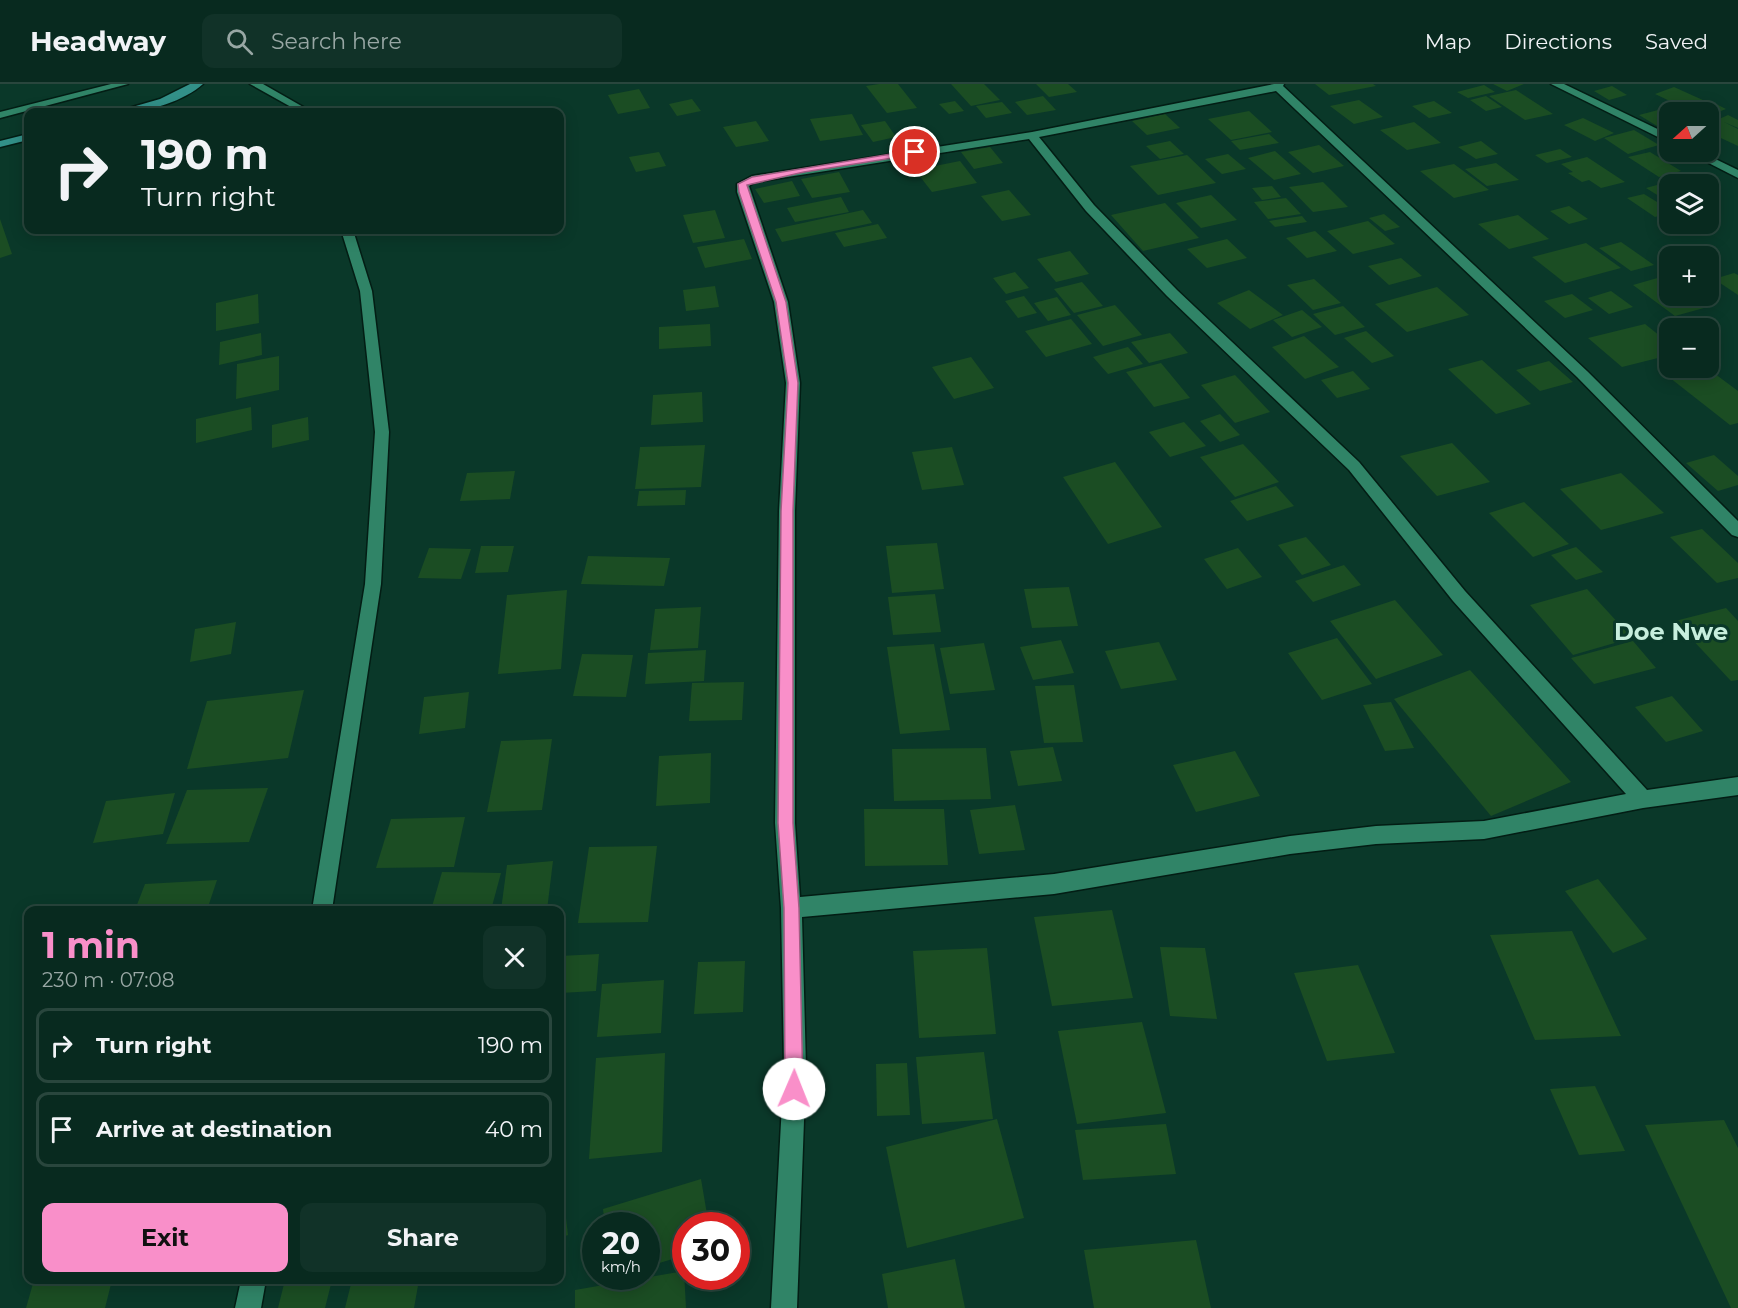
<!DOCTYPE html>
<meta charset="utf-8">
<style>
body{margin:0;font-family:Montserrat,sans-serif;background:#113228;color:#f1f3f6;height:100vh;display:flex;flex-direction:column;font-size:22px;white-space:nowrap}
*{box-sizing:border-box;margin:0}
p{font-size:20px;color:#98a7a4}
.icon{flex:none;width:33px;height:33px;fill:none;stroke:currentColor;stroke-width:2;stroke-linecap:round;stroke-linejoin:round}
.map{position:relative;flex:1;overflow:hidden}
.details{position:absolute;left:24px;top:822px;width:540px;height:378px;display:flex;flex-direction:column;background:#082a1f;border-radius:12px;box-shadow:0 3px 15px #0003,0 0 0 2px #29463d}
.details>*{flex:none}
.hud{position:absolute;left:24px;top:24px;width:540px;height:126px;border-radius:12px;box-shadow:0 3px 15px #0003,0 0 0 2px #29463d;background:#082a1f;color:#f1f3f6;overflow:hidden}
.needle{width:39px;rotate:249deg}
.fabs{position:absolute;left:1659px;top:18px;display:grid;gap:12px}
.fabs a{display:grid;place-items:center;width:60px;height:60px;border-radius:12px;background:#082a1f;box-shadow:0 3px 15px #0003,0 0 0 2px #29463d;font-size:30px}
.speed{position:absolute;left:582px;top:1128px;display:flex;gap:12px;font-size:30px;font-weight:700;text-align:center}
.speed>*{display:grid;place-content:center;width:78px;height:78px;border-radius:50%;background:#082a1f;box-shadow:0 3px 15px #0003,0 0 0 2px #29463d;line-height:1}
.speed small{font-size:15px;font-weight:400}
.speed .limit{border:9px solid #d22;background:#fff;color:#111}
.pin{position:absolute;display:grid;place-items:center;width:51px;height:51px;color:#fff;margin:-26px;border:3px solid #fff;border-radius:50%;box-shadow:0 2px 6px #0007}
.me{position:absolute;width:66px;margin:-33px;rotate:1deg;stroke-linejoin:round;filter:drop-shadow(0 0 4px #0008)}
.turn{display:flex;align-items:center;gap:21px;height:126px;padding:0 18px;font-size:27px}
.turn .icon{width:78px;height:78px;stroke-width:2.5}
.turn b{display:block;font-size:42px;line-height:51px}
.round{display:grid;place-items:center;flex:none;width:63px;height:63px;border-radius:12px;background:#113228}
.summary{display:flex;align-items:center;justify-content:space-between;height:102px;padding:0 18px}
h1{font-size:36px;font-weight:700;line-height:45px;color:#f98fc9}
.button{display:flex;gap:12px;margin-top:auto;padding:12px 18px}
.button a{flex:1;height:69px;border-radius:12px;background:#f98fc9;color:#111;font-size:24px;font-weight:700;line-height:69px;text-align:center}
.button a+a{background:#113228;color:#f1f3f6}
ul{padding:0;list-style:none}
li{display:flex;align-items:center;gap:18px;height:75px;margin:0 12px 9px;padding:0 6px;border:3px solid #29463d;border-radius:12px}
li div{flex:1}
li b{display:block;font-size:22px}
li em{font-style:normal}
header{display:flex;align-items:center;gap:36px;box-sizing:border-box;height:84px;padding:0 30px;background:#082a1f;border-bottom:2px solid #29463d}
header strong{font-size:28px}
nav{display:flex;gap:33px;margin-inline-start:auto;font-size:21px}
.search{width:420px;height:54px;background:#113228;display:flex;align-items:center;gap:15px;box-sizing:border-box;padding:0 21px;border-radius:12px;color:#98a7a4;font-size:22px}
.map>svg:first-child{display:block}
</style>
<header>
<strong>Headway</strong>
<div class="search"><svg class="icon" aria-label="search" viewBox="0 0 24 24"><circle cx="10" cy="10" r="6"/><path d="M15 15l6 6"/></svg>Search here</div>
<nav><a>Map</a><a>Directions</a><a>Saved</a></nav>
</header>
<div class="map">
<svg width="1738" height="1224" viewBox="0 0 1738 1224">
<rect width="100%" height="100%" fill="#0a3829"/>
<g fill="#1b4d23">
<path d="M879 0H898L917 24 887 29 866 2Z"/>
<path d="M951 0H984L1000 16 971 22Z"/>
<path d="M1036 0H1068L1077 8 1049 13Z"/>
<path d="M1315 0H1373L1376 2 1329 11Z"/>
<path d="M1493 0H1524L1507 7Z"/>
<path d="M1484 1 1495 8 1468 14 1457 8Z"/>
<path d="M1612 2 1627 11 1609 16 1594 7Z"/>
<path d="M1674 3 1705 17 1708 16 1726 25 1708 32V28H1693L1655 10Z"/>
<path d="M639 5 650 24 618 30 608 11Z"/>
<path d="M1516 6 1553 30 1525 36 1489 12Z"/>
<path d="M1043 12 1056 26 1027 31 1015 18Z"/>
<path d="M1486 12 1502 23 1486 27 1470 16Z"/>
<path d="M692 15 701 27 677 32 669 20Z"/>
<path d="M1359 16 1383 33 1354 40 1330 22Z"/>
<path d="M955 17 964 27 949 30 939 20Z"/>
<path d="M1434 17 1452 29 1429 34 1412 22Z"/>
<path d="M1002 18 1012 29 986 34 976 22Z"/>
<path d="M1662 25 1670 30V43L1662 45 1639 31Z"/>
<path d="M1249 27 1272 48 1231 56 1208 35Z"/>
<path d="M852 30 863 51 820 57 810 35Z"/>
<path d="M1165 30 1180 44 1147 51 1132 37Z"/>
<path d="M1728 31 1738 36V44L1724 38 1738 45V62L1708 48V40Z"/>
<path d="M1583 34 1614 49 1595 57 1564 41Z"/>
<path d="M756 37 769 57 736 63 723 43Z"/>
<path d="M885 37 896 53 873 58 861 41Z"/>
<path d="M1414 38 1441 59 1407 66 1380 46Z"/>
<path d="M1634 46 1659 61 1628 70 1604 54Z"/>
<path d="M1269 50 1279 59 1240 66 1231 57Z"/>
<path d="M1170 57 1184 70 1160 75 1146 62Z"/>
<path d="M1481 57 1498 70 1476 75 1458 63Z"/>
<path d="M1319 61 1344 82 1313 89 1288 68Z"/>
<path d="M990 63 1003 79 974 85 961 68Z"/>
<path d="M1560 65 1572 73 1547 79 1535 71Z"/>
<path d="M1275 67 1301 90 1274 96 1248 74Z"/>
<path d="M659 68 666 82 636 88 629 73Z"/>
<path d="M1650 68 1681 87 1659 93 1628 73Z"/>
<path d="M1228 70 1246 85 1222 90 1205 75Z"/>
<path d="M1187 71 1216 99 1158 111 1130 82Z"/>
<path d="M1587 73 1625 98 1601 104 1589 96 1582 98 1568 89 1573 88 1561 80Z"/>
<path d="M960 77 977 99 932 108 915 86Z"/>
<path d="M1496 79 1519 96 1487 102 1465 85Z"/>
<path d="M1454 80 1489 106 1454 114 1420 87Z"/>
<path d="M839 88 850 108 812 114 801 95Z"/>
<path d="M792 97 800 112 764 119 755 105Z"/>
<path d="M1323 98 1348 123 1313 128 1289 103Z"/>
<path d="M1668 98 1670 119 1646 104Z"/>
<path d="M1272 102 1281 113 1262 116 1252 104Z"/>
<path d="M1009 106 1031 131 1002 137 981 112Z"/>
<path d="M1644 110 1670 126V129L1655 133 1627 114Z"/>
<path d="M1211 111 1237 136 1201 144 1176 119Z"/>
<path d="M841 113 849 128 795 138 787 124Z"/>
<path d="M1286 114 1301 130 1268 135 1254 118Z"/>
<path d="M1165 119 1199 154 1143 167 1111 131Z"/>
<path d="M1569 122 1588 135 1569 140 1550 127Z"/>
<path d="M715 126 725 154 693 159 683 131Z"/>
<path d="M863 126 872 139 782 158 775 145Z"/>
<path d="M1384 130 1400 143 1385 147 1369 134Z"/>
<path d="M1518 131 1549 155 1509 165 1478 140Z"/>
<path d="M1302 132 1307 138 1275 143 1269 137Z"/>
<path d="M0 135 12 170 0 174Z"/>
<path d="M1368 137 1395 160 1353 170 1327 147Z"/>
<path d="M878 140 887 154 844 163 835 149Z"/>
<path d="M1315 147 1337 167 1307 174 1286 154Z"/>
<path d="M744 155 752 175 705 184 697 163Z"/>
<path d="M1227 155 1247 174 1207 184 1187 165Z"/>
<path d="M1621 158 1654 181 1631 187 1599 164Z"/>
<path d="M1586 159 1621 184 1565 199 1532 173Z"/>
<path d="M1070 167 1089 190 1056 198 1037 175Z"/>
<path d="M1401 174 1422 192 1389 201 1368 182Z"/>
<path d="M1015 188 1029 204 1006 210 993 194Z"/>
<path d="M1734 189 1738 191V211L1714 195Z"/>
<path d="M1661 193 1670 199V212H1687L1704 224 1675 232 1633 201Z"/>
<path d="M1314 195 1341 219 1313 226 1287 201Z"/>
<path d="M1082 198 1103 222 1074 229 1054 205Z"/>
<path d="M715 202 719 223 686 227 683 206Z"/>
<path d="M1437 203 1469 231 1407 248 1375 220Z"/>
<path d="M1249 206 1283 231 1250 245 1217 219Z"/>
<path d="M1611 207 1633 223 1609 230 1588 214Z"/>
<path d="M258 210 259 239 216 247V219Z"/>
<path d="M1572 210 1593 226 1565 234 1544 217Z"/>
<path d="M1024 212 1037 229 1018 234 1005 217Z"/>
<path d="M1057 213 1071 231 1048 237 1034 219Z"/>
<path d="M1115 221 1142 251 1103 262 1077 231Z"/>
<path d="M1343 222 1365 243 1335 251 1313 230Z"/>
<path d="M1302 226 1322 243 1292 253 1273 236Z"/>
<path d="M1071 235 1092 260 1046 273 1025 247Z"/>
<path d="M710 240 711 262 659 265V243Z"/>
<path d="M1645 240 1670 260V271L1622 283 1588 254Z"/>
<path d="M1366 247 1394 272 1372 279 1344 254Z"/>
<path d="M261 249 262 271 219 281 220 258Z"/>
<path d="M1170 249 1188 269 1149 279 1131 258Z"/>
<path d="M1304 252 1339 283 1305 295 1272 263Z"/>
<path d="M1128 263 1143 280 1108 290 1093 273Z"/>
<path d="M279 272V306L236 315 237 280Z"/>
<path d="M971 273 994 304 954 315 932 283Z"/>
<path d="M1482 276 1531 320 1496 330 1448 285Z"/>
<path d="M1549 277 1573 298 1540 307 1516 286Z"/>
<path d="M1161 279 1190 314 1154 323 1126 288Z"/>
<path d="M1687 284H1707L1738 307V339L1730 341 1665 290Z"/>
<path d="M1353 287 1370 305 1337 314 1321 296Z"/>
<path d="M1235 291 1270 328 1235 339 1201 301Z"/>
<path d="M702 308 703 338 651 341 653 311Z"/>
<path d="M251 323 252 346 196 359V335Z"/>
<path d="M1220 330 1240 351 1220 358 1200 337Z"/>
<path d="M308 333 309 356 272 364V341Z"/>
<path d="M1184 338 1206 362 1170 373 1149 348Z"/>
<path d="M1452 359 1490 398 1437 412 1400 372Z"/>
<path d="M1243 360 1279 398 1235 413 1200 373Z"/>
<path d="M705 361 701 403 635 405 640 363Z"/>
<path d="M952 363 964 401 922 406 912 368Z"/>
<path d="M1714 371 1738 392V401L1718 407 1686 379Z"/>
<path d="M1115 378 1162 443 1108 460 1063 393Z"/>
<path d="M515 387 510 415 460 417 467 389Z"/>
<path d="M1621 389 1664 429 1601 446 1560 405Z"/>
<path d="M1276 402 1294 422 1247 437 1230 417Z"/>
<path d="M686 406 685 421 637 422 639 407Z"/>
<path d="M1524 418 1569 460 1533 473 1489 429Z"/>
<path d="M1702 445 1738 479V494L1717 499 1670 453Z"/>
<path d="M1306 453 1331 481 1302 491 1278 461Z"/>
<path d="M937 459 944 505 892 509 886 462Z"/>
<path d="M481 462H514L508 488 475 489Z"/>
<path d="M1576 463 1603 488 1576 496 1551 471Z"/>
<path d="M429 464 471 465 461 495 418 494Z"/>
<path d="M1238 464 1262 493 1227 505 1204 475Z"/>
<path d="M588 472 670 474 664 502 581 500Z"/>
<path d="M1344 481 1361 501 1313 518 1295 497Z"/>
<path d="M1069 503 1078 542 1032 544 1024 505Z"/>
<path d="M1587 505 1632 554 1573 571 1530 521Z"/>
<path d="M567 506 561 585 498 590 507 511Z"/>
<path d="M935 510 941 548 893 551 888 513Z"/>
<path d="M1395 516 1443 571 1376 595 1330 537Z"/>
<path d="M701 523 698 564 650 566 655 525Z"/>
<path d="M1726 524 1738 537V596L1731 597 1675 537Z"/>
<path d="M236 538 231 570 190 578 195 545Z"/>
<path d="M1337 554 1372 600 1322 616 1288 569Z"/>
<path d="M1061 556 1074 589 1033 596 1020 563Z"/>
<path d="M1633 557 1656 584 1594 600 1571 574Z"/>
<path d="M1159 558 1177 596 1121 605 1105 567Z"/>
<path d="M984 559 995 606 950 610 940 564Z"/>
<path d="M934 560 950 646 900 650 887 563Z"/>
<path d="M706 566 704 597 645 600 648 569Z"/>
<path d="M582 570 633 571 626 613 573 612Z"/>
<path d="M1470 586 1571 698 1491 732 1394 615Z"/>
<path d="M744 598 742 636 689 637 692 599Z"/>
<path d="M1074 601 1083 658 1044 659 1035 602Z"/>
<path d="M304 606 288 674 187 685 207 617Z"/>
<path d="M469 608 465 644 419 650 424 613Z"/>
<path d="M1672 612 1703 647 1666 658 1635 623Z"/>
<path d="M1391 618 1414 664 1385 667 1363 621Z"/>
<path d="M552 655 542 726 487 728 501 657Z"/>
<path d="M1053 663 1062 697 1018 702 1010 667Z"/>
<path d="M986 664 991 715 894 717 892 665Z"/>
<path d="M1235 667 1260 712 1196 728 1173 681Z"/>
<path d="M711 669 710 719 656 722 659 672Z"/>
<path d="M268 704 249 758 166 760 187 706Z"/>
<path d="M175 709 163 750 93 759 106 717Z"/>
<path d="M1015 721 1025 766 979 770 970 726Z"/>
<path d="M864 725H944L948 781 865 782Z"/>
<path d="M465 733 454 783 376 784 391 735Z"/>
<path d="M657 762 648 838 578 839 589 763Z"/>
<path d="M553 777 547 826H501L507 781Z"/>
<path d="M442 788 501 789 491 826H431Z"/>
<path d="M1598 795 1647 855 1613 869 1565 807Z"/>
<path d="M217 796 207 826H135L145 800Z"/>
<path d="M1112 826 1133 914 1052 922 1034 833Z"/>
<path d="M1572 847 1621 952 1535 956 1490 851Z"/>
<path d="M1160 863 1205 864 1217 935 1170 932Z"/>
<path d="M987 864 996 950 919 954 913 867Z"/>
<path d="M599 870 596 907 560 909V872Z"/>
<path d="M745 877 743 928 694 930 698 878Z"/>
<path d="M1358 881 1395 969 1327 977 1294 889Z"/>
<path d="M664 896 661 949 597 953 602 900Z"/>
<path d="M1142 938 1166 1029 1077 1040 1058 947Z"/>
<path d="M984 968 993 1035 922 1040 916 973Z"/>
<path d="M665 969 662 1068 589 1075 596 974Z"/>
<path d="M907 979 910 1031 877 1032 876 980Z"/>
<path d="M1595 1002 1625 1067 1579 1071 1550 1005Z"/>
<path d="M997 1035 1024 1134 907 1164 886 1063Z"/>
<path d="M1724 1036 1738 1064V1224H1731L1645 1041Z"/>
<path d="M1166 1040 1176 1090 1083 1096 1075 1046Z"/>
<path d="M701 1095 709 1142H686V1171L646 1183V1142H605L603 1125Z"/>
<path d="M560 1100H562L568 1151 560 1154Z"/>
<path d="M1196 1156 1211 1224H1094L1084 1166Z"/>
<path d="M955 1175 965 1224H888L882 1190Z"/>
<path d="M684 1187 686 1224H575V1206Z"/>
<path d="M34 1196H112L105 1224H26Z"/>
<path d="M285 1196H332L325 1224H278Z"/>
<path d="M352 1196H419L414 1224H345Z"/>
</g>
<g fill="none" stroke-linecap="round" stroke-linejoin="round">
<g stroke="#031d14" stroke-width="3">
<path id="lane" d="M111 0H128L0 34V28Z"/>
</g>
<g stroke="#031d14" stroke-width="3">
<g id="street">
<path d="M250 0H263L312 28H300Z"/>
<path d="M1274 0H1284L1283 2 1587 287 1738 437V453L1732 451 1577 293 1276 7 1039 53 1094 121 1177 206 1359 378 1465 507 1647 706 1738 693V711L1643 724 1484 755 1376 760 1290 770 1054 810 802 833 806 983 797 1224H771L784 983 781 824 775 739 779 427 786 299 774 218 737 108V100L752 92 1032 48ZM1029 55 1086 127 1167 212 1349 386 1453 517 1626 710 1484 737 1376 742 1290 752 1054 790 800 813 795 739V427L800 299 788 218 749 102 755 98Z"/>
<path d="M1551 0H1564L1670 51V59Z"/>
<path d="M1687 68H1701L1738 86V94Z"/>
<path d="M341 146H353L372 207 389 348 381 500 332 826H312L365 500 375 348 360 207Z"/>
<path d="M241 1196H266L261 1224H235Z"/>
</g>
</g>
<g stroke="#031d14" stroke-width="3">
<g id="secondary">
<path d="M190 0H203C183 18 141 31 115 28L160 15Z"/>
<path d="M28 50V56L0 63V57Z"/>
</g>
</g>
<use href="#lane" fill="#308467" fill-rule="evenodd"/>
<use href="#street" fill="#308467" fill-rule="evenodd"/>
<use href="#secondary" fill="#329088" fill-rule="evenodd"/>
</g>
<path fill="#f98fc9" stroke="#a25d83" stroke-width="1.5" d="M915 66 918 70 804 88 747 101 786 218 798 299 793 427V739L799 824 803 1005 800 1011 794 1013 788 1011 785 1005 784 824 778 739 781 427 788 299 776 218 739 108 738 100 752 93Z"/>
<g text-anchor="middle" stroke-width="6" stroke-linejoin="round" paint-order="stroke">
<g font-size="24" font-weight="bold" fill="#c7eedd" stroke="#0a3829">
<text x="1671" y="556">Doe Nwe</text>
</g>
</g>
</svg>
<div class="fabs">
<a><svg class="needle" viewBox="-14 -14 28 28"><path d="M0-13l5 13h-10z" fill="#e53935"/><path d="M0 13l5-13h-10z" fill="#98a7a4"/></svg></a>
<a><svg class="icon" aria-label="layers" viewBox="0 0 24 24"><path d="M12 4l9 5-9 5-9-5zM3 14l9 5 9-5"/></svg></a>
<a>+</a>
<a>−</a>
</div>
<div class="speed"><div>20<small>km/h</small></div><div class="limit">30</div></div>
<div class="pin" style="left:915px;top:68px;background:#d93025"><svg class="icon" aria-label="arrive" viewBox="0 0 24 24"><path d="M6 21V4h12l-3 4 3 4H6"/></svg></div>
<svg class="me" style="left:794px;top:1005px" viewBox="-20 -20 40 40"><circle r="19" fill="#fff"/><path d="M0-13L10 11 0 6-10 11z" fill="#f98fc9"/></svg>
<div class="hud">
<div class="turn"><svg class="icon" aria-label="right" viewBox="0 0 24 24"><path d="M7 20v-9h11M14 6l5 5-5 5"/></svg><div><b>190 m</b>Turn right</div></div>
</div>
<section class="details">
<div class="summary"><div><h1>1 min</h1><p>230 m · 07:08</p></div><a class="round"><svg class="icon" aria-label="close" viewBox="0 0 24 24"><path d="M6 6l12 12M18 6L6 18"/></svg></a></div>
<ul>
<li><svg class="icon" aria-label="right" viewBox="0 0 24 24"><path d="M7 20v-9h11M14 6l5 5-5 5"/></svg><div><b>Turn right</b></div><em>190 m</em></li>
<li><svg class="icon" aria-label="arrive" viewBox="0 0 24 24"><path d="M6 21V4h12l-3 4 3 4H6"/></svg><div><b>Arrive at destination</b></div><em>40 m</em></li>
</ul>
<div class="button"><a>Exit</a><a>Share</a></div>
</section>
</div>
